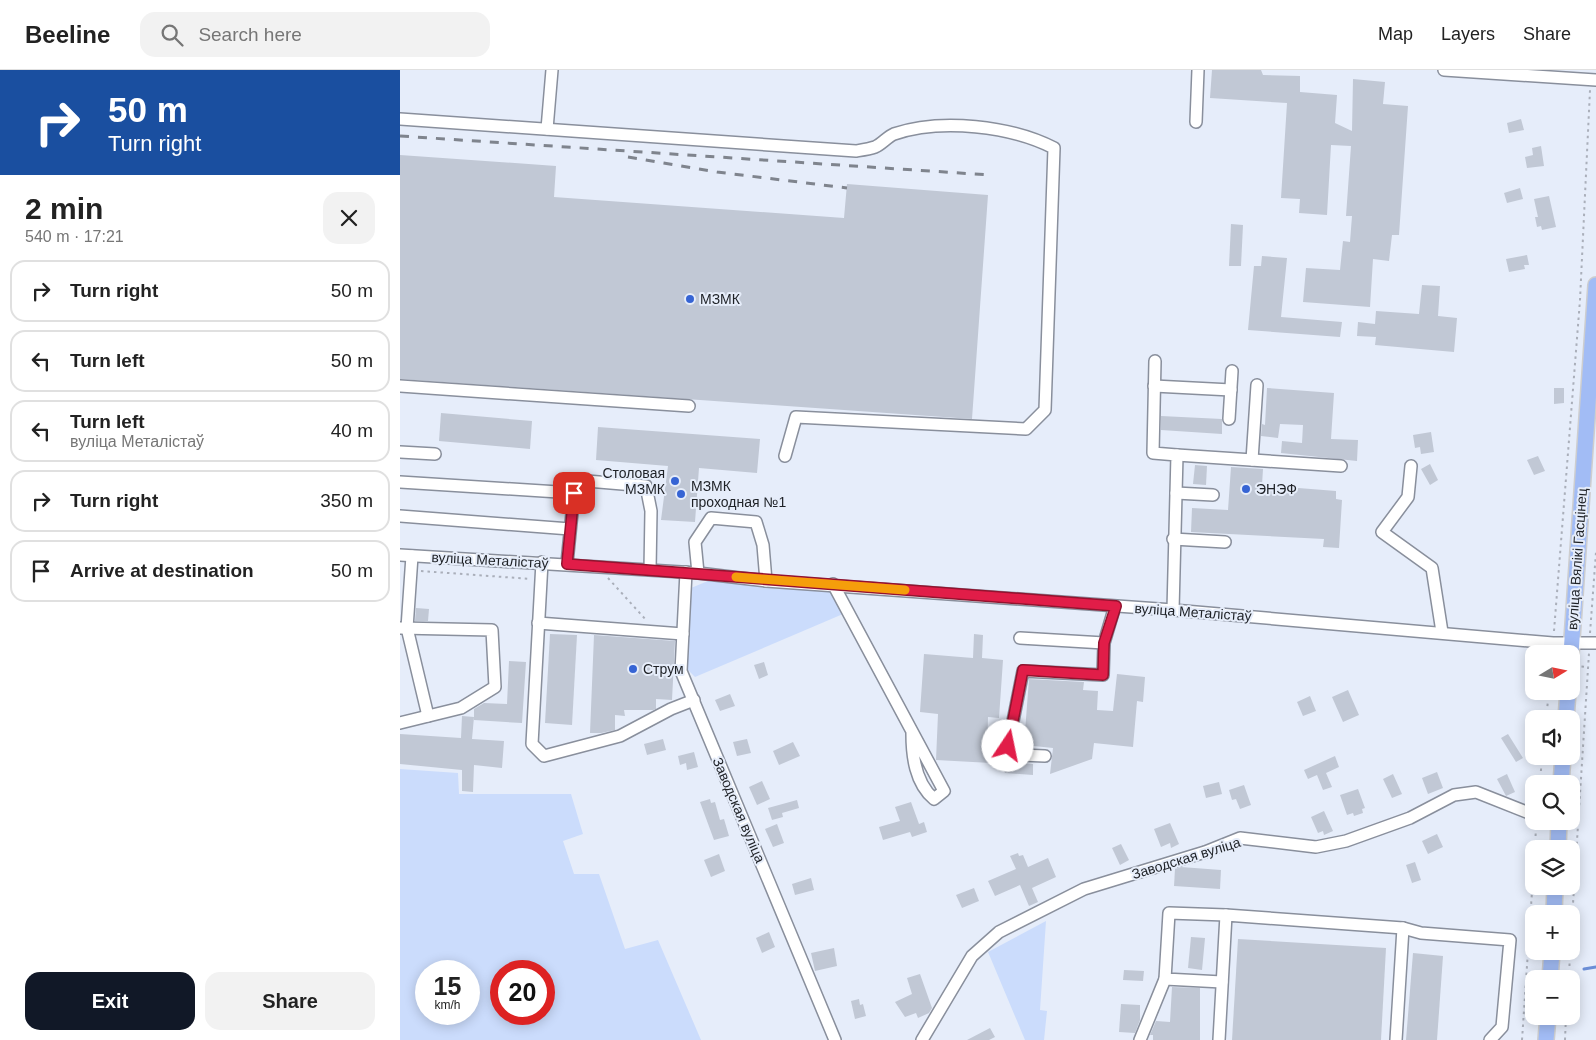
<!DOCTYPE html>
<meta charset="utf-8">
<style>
body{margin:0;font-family:Helvetica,sans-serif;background:#f2f2f2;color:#222;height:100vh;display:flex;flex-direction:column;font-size:19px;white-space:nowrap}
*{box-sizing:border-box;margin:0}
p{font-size:16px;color:#767676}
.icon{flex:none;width:28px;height:28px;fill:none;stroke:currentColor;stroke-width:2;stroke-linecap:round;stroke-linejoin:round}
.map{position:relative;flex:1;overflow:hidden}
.sheet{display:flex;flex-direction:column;background:#fff;width:400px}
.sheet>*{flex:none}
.top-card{background:#1a4fa0;color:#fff;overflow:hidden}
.needle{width:32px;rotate:80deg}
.controls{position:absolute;left:1125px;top:575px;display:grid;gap:10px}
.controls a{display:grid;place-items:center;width:55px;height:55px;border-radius:10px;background:#fff;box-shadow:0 2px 12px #0003;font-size:25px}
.speed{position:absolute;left:15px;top:890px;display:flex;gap:10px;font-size:25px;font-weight:700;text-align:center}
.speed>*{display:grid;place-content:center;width:65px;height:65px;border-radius:50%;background:#fff;box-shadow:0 2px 12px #0003;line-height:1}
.speed small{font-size:12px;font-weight:400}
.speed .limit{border:8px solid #d22;background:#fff;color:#111}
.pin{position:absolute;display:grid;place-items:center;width:42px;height:42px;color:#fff;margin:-21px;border-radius:10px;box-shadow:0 2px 8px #0006}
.me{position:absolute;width:55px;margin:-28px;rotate:11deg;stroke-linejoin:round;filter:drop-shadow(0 0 4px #0008)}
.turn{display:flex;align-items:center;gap:18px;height:105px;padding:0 25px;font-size:22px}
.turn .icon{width:65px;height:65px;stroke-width:2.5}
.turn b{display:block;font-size:35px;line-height:42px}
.round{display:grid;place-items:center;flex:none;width:52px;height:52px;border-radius:15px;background:#f2f2f2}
.headline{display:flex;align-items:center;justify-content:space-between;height:85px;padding:0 25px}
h1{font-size:30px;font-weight:700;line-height:38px}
.primary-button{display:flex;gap:10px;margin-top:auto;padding:10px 25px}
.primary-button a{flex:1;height:58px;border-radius:15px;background:#111827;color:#fff;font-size:20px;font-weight:700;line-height:58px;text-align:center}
.primary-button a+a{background:#f2f2f2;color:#222}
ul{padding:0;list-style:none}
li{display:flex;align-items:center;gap:15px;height:62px;margin:0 10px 8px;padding:0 15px;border:2px solid #e0e0e0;border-radius:15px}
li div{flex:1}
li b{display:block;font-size:19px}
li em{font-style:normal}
header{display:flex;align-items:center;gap:30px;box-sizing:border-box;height:70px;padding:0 25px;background:#fff;border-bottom:1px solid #e0e0e0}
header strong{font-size:24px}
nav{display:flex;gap:28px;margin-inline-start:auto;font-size:18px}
.search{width:350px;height:45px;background:#f2f2f2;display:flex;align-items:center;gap:12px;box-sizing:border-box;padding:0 18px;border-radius:15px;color:#767676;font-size:19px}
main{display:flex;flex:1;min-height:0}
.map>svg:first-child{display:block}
</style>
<header>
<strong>Beeline</strong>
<div class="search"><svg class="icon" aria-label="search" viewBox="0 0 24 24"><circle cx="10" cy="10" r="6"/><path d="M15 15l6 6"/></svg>Search here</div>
<nav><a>Map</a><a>Layers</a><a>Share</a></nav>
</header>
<main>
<section class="sheet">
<div class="top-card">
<div class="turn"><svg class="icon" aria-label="right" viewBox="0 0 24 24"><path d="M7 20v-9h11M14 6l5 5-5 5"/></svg><div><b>50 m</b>Turn right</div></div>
</div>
<div class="headline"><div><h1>2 min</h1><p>540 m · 17:21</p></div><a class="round"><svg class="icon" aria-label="close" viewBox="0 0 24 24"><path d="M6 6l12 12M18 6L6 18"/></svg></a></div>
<ul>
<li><svg class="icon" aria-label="right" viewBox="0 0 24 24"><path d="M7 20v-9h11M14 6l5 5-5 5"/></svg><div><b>Turn right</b></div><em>50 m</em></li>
<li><svg class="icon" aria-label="left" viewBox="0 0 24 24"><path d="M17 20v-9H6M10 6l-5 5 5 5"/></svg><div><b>Turn left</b></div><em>50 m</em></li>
<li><svg class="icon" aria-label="left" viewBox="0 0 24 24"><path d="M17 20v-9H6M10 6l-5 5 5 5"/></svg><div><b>Turn left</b><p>вуліца Металістаў</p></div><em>40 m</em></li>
<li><svg class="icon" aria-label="right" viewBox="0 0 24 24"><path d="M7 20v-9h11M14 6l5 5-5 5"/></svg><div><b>Turn right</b></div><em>350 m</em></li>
<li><svg class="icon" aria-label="arrive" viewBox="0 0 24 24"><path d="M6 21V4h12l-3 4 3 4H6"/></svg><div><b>Arrive at destination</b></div><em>50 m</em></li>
</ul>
<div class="primary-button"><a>Exit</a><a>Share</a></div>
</section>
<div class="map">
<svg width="1196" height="970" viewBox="0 0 1196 970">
<rect width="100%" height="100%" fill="#e6edfa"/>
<g fill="#cbdcfc" fill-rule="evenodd">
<path d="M308 511 431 521 443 544 295 607 287 599 291 518Z"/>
<path d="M0 699 58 703 59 724H171L183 764 163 771 174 804H199L225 879 258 870 301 970H0ZM26 901H69V944H26ZM101 901H144V944H101Z"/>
<path d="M646 851 640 940 647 941 644 970H625L588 882Z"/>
</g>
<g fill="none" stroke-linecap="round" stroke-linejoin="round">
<path stroke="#6b8ed6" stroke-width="3" d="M1184 899 1196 897"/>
</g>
<g fill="#c1c8d5">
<path d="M812 0H861L863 5 900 6V22L937 25 935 53 952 61 953 9 985 12 983 34 1008 36 999 165H992L989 191 973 189 970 237 903 232 906 198 940 200 943 171 950 172 952 146H946L951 76 931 75 927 145 899 143 900 129 881 128 887 33 810 28Z"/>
<path d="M1121 49 1124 60 1109 63 1107 53Z"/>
<path d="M1141 76 1144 96 1127 98 1125 87 1133 85 1132 78Z"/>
<path d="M0 85 156 96 154 127 444 148 447 114 588 125 572 349 0 309Z"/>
<path d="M1120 118 1123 129 1107 133 1104 123Z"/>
<path d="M1149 126 1156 157 1142 160 1141 156 1137 157 1135 147H1138L1134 129Z"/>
<path d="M831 154 843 155 841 196H829Z"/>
<path d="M1127 185 1129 195H1124L1125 199 1109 202 1106 189Z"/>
<path d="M862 186 887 188 881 247 942 252 940 267 848 260 854 196H861Z"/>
<path d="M1022 215 1040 216 1038 246 1057 248 1054 282 975 275 976 267 957 266 958 252 975 254 976 241 1019 244Z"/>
<path d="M867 318 934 323 931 369 958 370 957 391 881 383 882 371 902 373 903 355 880 354 878 368 861 366 862 354 865 355Z"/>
<path d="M1154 318H1164V333L1154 334Z"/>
<path d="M41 343 132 351 130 379 39 371Z"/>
<path d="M761 346 822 349V364L761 360Z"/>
<path d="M198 357 360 369 357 403 299 398 295 452 261 450 268 396 196 390Z"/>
<path d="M1031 362 1034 382 1021 384 1020 377 1015 378 1013 365Z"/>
<path d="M1138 386 1145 401 1134 405 1127 390Z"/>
<path d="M1030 394 1038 410 1030 415 1021 399Z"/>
<path d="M795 395 807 396 806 415 793 414Z"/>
<path d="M831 397 863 399 862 415 936 421V429L942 430 939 478 923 477 924 469 791 462 792 438 828 440Z"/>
<path d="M16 538 29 539 28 551H15Z"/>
<path d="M150 564 177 565 172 655 145 653Z"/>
<path d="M574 564 583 565 582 588 603 590 599 648 588 647 587 682 606 684V692L633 694V705L605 703 603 697 591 696V693L536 690 538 644 520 642 524 584 573 588Z"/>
<path d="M194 565 275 571 272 630 256 629V639L253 640H224L225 646 215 645V660L201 663H190Z"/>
<path d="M109 591 126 592 122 653 74 650V639L84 633 107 634Z"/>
<path d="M364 592 368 605 359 609 354 595Z"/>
<path d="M717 604 745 607 743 632 737 631 733 677 694 673 692 689 650 704 653 678 624 675 629 609 684 612 683 620 698 621 697 640 713 641Z"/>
<path d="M948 620 959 645 943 652 932 627Z"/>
<path d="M330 624 335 636 320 641 315 630Z"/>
<path d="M910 626 916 641 903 646 897 632Z"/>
<path d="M62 646 74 647 72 669 104 671 102 698 74 695 73 722 62 721V700L0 694V664L61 668Z"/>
<path d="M1108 664 1123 688 1116 692 1101 668Z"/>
<path d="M263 669 266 680 247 685 244 674Z"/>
<path d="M347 669 351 683 337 686 333 672Z"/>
<path d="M393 672 400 686 379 695 373 681Z"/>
<path d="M294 682 298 697 287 700 286 693 280 695 278 686Z"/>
<path d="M935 686 939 697 926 703 932 717 923 720 917 705 908 709 904 700Z"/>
<path d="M1037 702 1043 718 1028 724 1022 708Z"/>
<path d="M993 704 1002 724 992 728 983 709Z"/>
<path d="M1107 704 1115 722 1106 726 1097 709Z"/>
<path d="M362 711 370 729 357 735 349 717Z"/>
<path d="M819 712 822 724 806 728 803 716Z"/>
<path d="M844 715 851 735 840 739 836 729 832 730 829 720Z"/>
<path d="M958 719 965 738 962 739 963 743 954 746 953 743 947 745 940 725Z"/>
<path d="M310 729 311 733 315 732 320 750 324 749 329 766 314 770 300 732Z"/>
<path d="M397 730 399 738 382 743 383 747 372 750 368 738Z"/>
<path d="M511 732 519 754 524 752 527 762 512 767 510 762 483 770 479 757 500 751 495 737Z"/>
<path d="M924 741 933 761 924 765 923 761 918 763 911 747Z"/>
<path d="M770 753 779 774 771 778 770 773 761 777 754 759Z"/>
<path d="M377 754 384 773 373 777 365 759Z"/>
<path d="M1037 764 1043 777 1028 784 1022 771Z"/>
<path d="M721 774 729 790 720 795 712 778Z"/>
<path d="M618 783 619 786 623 785 628 797 648 788 656 807 632 818 638 832 629 836 620 815 595 826 588 811 616 799 610 786Z"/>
<path d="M319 784 325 801 311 807 304 790Z"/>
<path d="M1015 792 1021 810 1012 813 1006 795Z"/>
<path d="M781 797 821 800 820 819 774 816 775 799Z"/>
<path d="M411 808 414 820 395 825 392 814Z"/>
<path d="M574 818 579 831 562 838 556 825Z"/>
<path d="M369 862 375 877 362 883 356 868Z"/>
<path d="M791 867 805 868 802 900 788 898Z"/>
<path d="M838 869 986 878 981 970H832Z"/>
<path d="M434 878 437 896 415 901 411 883Z"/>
<path d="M1013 883 1043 886 1037 970H1006Z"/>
<path d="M724 900 744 901 743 911 723 910Z"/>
<path d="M520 904 532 938 529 943 518 948 516 943 505 947 495 932 512 924 507 908Z"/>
<path d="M772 917 800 918V970H753V965H750L756 951 770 952Z"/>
<path d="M459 929 460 935 463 934 466 946 455 949 451 931Z"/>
<path d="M721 934 740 935V950L735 963 719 962Z"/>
<path d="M590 958 595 967 589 970H567Z"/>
</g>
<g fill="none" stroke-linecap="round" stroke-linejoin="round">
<g stroke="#898f9c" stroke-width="14">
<g id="minor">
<path d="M1044 0 1196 10"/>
<path d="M0 49 456 81C462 80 469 79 475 77 482 74 487 67 494 64 541 48 611 56 654 78L645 340 626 359 396 347 385 386"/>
<path d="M796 52 798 0"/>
<path d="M147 59 152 0"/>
<path d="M755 291 753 383 777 385 773 540"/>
<path d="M0 316 289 336"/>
<path d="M754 316 831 320"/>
<path d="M829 349 832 301"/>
<path d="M0 382 35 384"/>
<path d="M777 385 941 396"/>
<path d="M852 390 857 315"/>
<path d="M1011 396 1008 427 982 462 1032 498 1042 562"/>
<path d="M0 412 174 423"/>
<path d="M776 423 813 425"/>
<path d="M0 446 170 459"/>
<path d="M773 469 825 472"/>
<path d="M0 485 298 503 366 511 773 540 1153 573H1196"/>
<path d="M12 486 7 558 28 646"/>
<path d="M142 492 132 674 144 686 220 666 271 639 294 630"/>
<path d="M167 493 174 423 187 411 246 416 251 441 250 500"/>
<path d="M286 502 281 601 435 970"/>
<path d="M298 503 295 472 311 448 356 452 363 475 366 511"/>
<path d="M433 514 544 721 534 729C515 713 512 686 512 663"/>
<path d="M138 553 283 564"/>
<path d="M0 558 92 560 95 617 61 638 0 653"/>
<path d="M620 568 704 573 715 536"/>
<path d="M645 686 621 685 608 676 623 601 703 605 704 573"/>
<path d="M822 912 765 909 769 843 826 845"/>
<path d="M522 970 572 886 599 862 684 819 805 782 840 768 916 777 946 771 1010 748 1054 725 1076 722 1134 745"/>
<path d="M740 970 765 909"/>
<path d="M819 970 826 845 1003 858 1021 863 1110 870 1102 957 1090 970"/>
<path d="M996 970 1003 858"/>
</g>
</g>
<g stroke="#cececf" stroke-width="18">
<g id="major">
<path d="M1171 584 1196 215"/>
<path d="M1166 649 1168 621"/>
<path d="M1161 714 1163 686"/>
<path d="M1158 779 1159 751"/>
<path d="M1154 844 1155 816"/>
<path d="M1150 909 1152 881"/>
<path d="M1146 970 1148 946"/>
</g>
</g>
<g stroke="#aaafba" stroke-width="2" stroke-dasharray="2.5 4" stroke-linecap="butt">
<path d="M21 501 131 509"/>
<path d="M208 508 247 551"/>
<path d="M1154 561 1180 230 1190 20"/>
<path d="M1190 563 1196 482"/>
<path d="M1175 596 1188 597"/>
<path d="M1146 649 1149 621"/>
<path d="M1140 714 1142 686"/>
<path d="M1135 779 1136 756"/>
<path d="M1171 865 1189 583"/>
<path d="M1169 909 1170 881"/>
<path d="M1122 970 1134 792"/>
<path d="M1165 970 1166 946"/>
</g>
<use href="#minor" stroke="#fff" stroke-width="11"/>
<use href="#major" stroke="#a2bcf5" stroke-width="15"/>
<g stroke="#7f848d" stroke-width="3" stroke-dasharray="9 9" stroke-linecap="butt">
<path d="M0 66 590 105"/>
<path d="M228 87 317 102 447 118"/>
</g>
</g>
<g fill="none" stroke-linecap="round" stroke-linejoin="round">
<g stroke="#92132f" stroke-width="12">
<path id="route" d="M174 423 167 494 716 536 704 573 703 605 623 600 608 676"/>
</g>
<use href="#route" stroke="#e11d48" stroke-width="9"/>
<path stroke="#f59e0b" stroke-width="9" d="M336 507 505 520"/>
</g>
<g fill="#3664d4" stroke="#e6edfa" stroke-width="2">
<circle cx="290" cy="229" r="5"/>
<circle cx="275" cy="411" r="5"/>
<circle cx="846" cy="419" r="5"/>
<circle cx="281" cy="424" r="5"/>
<circle cx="233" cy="599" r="5"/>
</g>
<g text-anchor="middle" stroke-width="4" stroke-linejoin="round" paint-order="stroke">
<g font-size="14" fill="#1e2126" stroke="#e6edfa" text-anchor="start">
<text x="300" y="234">МЗМК</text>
<text x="265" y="408" text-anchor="end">Столовая<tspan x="265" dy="16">МЗМК</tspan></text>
<text x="291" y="421">МЗМК<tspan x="291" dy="16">проходная №1</tspan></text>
<text x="856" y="424">ЭНЭФ</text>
<text x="243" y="604">Струм</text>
</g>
<g font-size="14" fill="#1e2126" stroke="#e6edfa">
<text transform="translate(1177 489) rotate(-86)" y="5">вуліца Вялікі Гасцінец</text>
<text transform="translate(90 490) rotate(3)" y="5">вуліца Металістаў</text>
<text transform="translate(793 542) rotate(4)" y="5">вуліца Металістаў</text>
<text transform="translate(339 740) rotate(67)" y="5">Заводская вуліца</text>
<text transform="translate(786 788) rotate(-17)" y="5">Заводская вуліца</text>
</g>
</g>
</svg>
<div class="controls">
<a><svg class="needle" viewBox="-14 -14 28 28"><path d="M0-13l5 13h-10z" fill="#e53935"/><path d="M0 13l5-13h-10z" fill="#767676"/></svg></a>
<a><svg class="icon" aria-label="sound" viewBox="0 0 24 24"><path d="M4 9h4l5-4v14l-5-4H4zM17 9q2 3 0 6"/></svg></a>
<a><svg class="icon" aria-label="search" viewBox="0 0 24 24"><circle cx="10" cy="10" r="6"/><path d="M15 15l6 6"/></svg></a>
<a><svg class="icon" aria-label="layers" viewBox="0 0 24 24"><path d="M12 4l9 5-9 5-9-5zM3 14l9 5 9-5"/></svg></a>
<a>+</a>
<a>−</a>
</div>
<div class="speed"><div>15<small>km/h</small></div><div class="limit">20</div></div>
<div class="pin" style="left:174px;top:423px;background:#d93025"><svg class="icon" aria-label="arrive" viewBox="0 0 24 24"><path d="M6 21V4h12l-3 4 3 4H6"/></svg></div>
<svg class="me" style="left:608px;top:676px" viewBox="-20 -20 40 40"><circle r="19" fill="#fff"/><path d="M0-13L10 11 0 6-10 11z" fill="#e11d48"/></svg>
</div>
</main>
